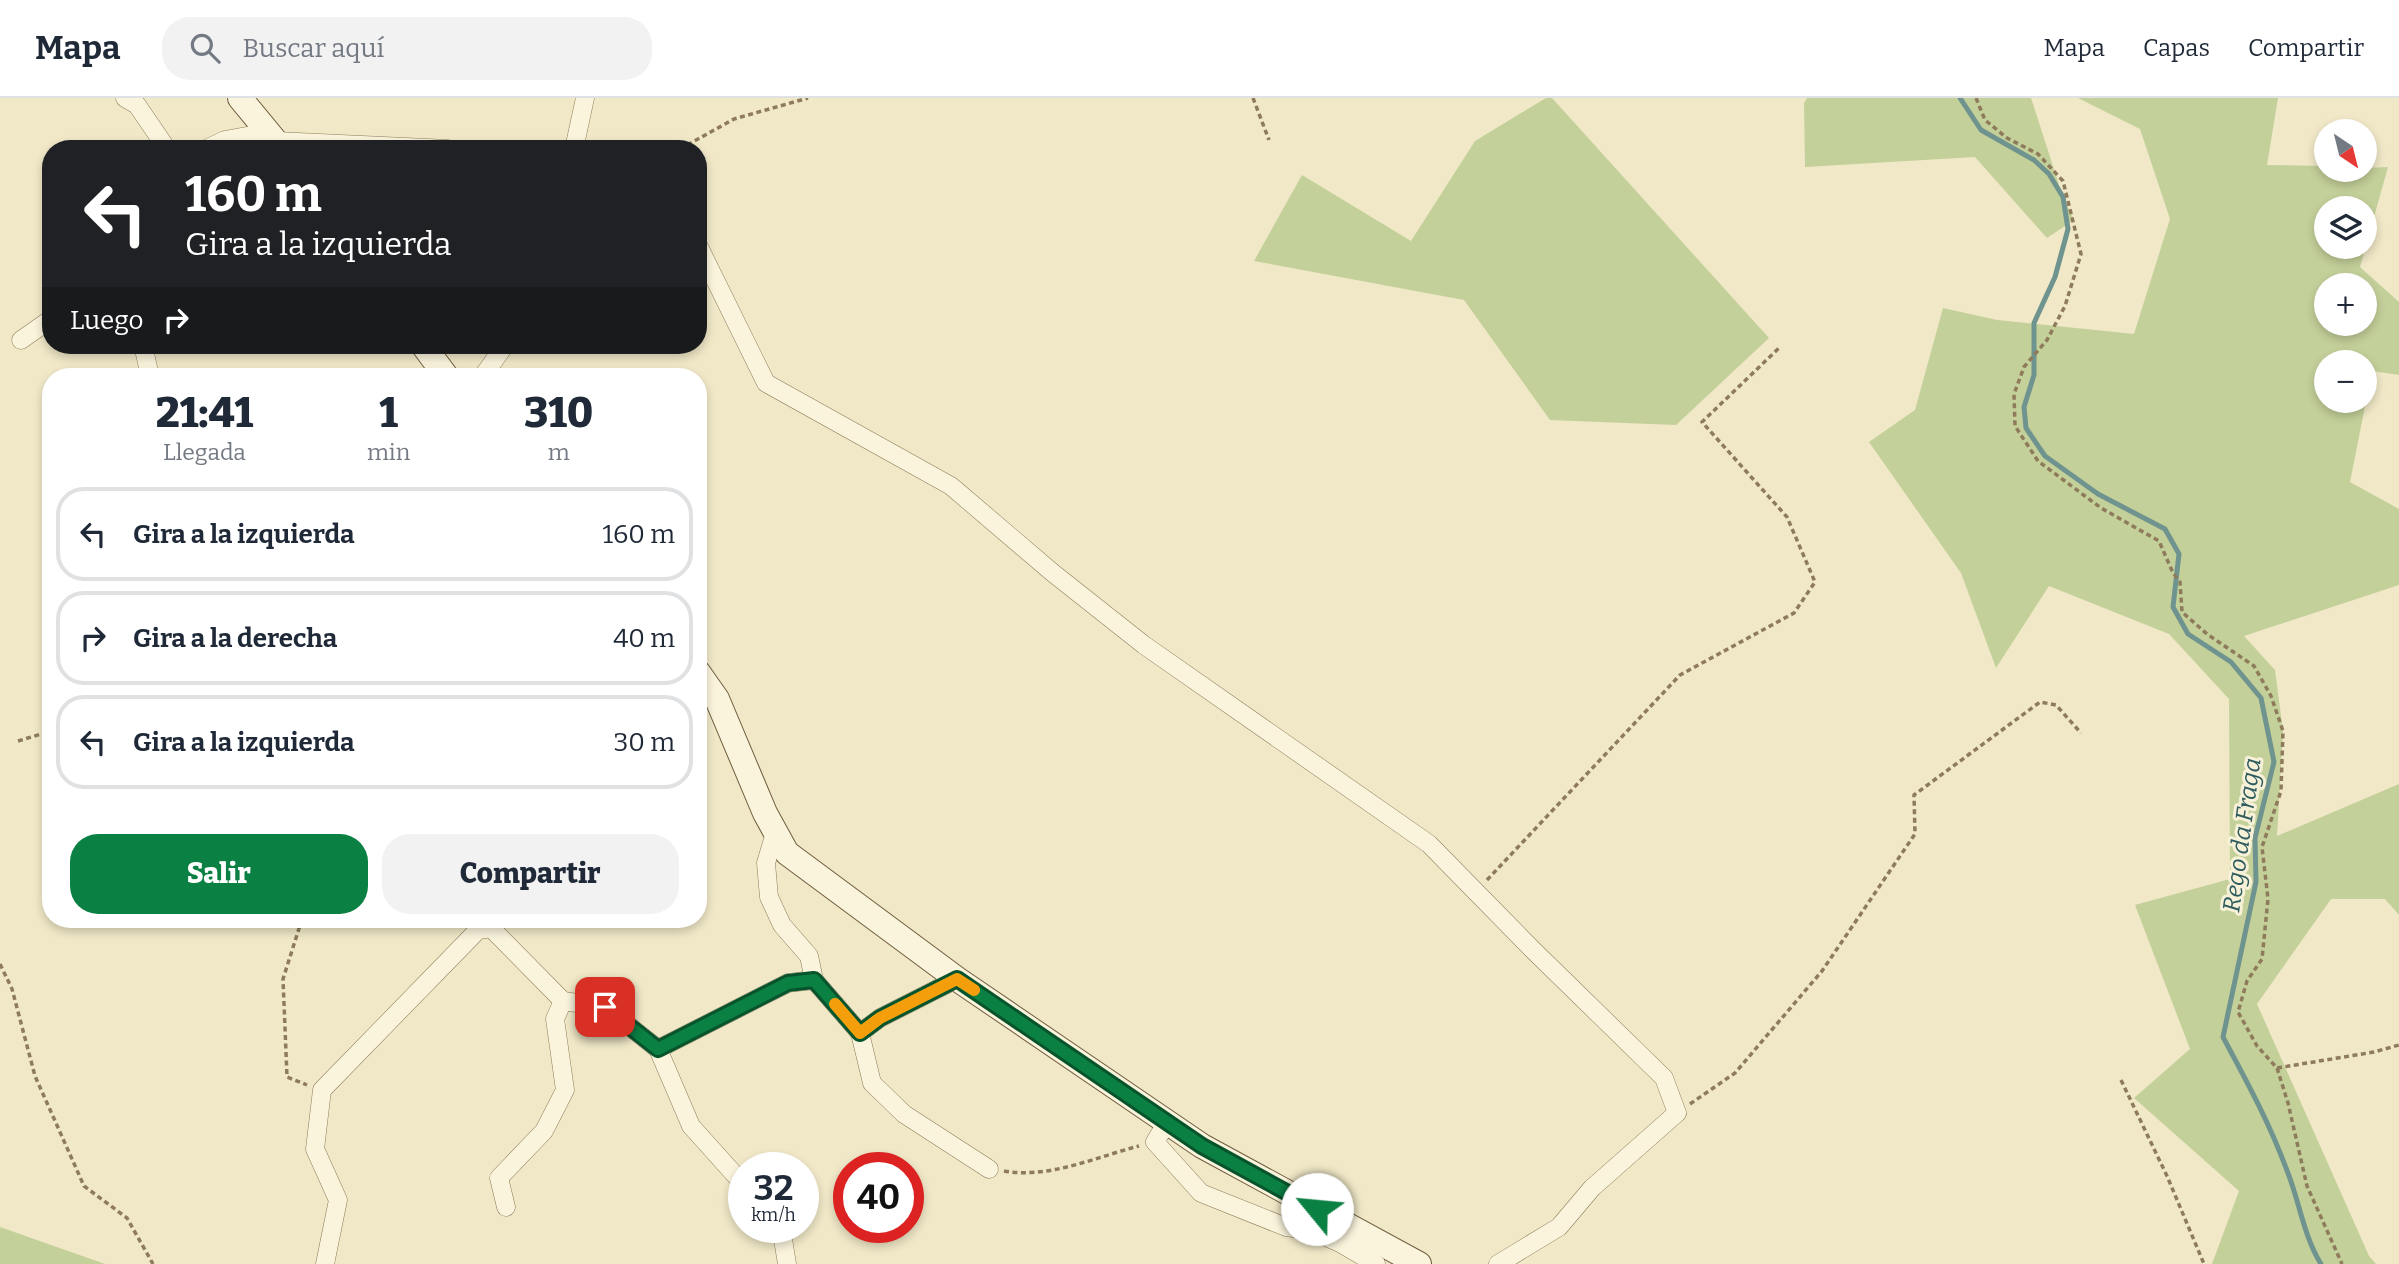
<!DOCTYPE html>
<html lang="es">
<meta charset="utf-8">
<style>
body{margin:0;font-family:Bitter,serif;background:#f2f2f3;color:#1f2937;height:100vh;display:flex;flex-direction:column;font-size:26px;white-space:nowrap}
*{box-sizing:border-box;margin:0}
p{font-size:23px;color:#747a83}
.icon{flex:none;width:38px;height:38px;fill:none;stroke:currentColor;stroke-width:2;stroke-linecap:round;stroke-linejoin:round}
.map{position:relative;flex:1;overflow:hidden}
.panel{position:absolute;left:42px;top:270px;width:665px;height:560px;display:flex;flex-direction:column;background:#fff;border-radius:28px;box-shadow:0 4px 10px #0003}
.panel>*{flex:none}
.hud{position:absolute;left:42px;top:42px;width:665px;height:214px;border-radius:28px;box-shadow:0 4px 10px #0003;background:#202124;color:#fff;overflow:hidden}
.needle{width:46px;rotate:145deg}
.tools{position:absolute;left:2314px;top:21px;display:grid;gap:14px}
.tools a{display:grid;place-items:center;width:63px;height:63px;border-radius:50%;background:#fff;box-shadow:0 4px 10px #0003;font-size:35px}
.speed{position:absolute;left:728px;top:1054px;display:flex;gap:14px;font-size:35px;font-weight:700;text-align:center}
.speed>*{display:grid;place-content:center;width:91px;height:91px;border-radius:50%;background:#fff;box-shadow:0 4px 10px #0003;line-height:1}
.speed small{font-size:18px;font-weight:400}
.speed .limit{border:10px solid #d22;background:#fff;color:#111}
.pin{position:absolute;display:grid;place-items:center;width:60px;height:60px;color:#fff;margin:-30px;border-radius:14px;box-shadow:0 4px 10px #0006}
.me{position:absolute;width:77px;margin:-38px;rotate:298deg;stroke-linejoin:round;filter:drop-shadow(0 0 5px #0008)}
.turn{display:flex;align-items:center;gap:24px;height:147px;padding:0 28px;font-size:32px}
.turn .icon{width:91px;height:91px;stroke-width:2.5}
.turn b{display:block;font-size:49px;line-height:60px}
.then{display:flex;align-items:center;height:66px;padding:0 28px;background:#0003;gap:14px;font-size:26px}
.eta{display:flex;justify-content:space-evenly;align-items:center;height:119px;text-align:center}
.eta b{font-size:42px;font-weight:800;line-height:49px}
.primary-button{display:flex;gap:14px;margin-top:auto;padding:14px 28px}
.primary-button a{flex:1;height:80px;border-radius:28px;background:#0b8043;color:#fff;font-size:28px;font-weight:800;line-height:80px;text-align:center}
.primary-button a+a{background:#f2f2f3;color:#1f2937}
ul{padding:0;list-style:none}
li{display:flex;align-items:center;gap:21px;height:94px;margin:0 14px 10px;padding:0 14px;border:4px solid #e0e1e3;border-radius:28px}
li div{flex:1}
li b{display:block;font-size:26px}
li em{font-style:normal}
header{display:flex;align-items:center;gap:42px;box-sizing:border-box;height:98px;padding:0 35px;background:#fff;border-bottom:2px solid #e0e1e3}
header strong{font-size:33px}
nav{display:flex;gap:38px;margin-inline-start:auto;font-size:24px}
.search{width:490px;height:63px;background:#f2f2f3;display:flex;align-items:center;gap:18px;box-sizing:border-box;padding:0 24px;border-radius:28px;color:#747a83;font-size:26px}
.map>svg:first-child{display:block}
</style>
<header>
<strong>Mapa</strong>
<div class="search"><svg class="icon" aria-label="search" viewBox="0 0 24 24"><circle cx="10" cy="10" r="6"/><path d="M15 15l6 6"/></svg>Buscar aquí</div>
<nav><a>Mapa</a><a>Capas</a><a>Compartir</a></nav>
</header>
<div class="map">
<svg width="2399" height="1166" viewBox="0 0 2399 1166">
<rect width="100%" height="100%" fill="#f0e8c7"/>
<g fill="#c4d09a" fill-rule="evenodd">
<path d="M1546 0H1552L1769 240 1676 327 1550 322 1464 202 1254 163 1302 77 1411 143 1475 43Z"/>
<path d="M1807 0H2031L2063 99 2074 122 2047 140 1975 59 1805 69 1804 5Z"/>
<path d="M2078 0H2278L2267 67 2326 68V72L2388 69 2360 169 2399 204V277L2372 273 2350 384 2399 411V487L2244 538 2275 572 2283 633 2277 738 2399 686V817L2385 801H2331L2257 906 2369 1158 2376 1166H2212L2239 1093 2134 1000 2190 951 2135 807 2230 781 2229 601 2169 536 2049 488 1996 570 1961 475 1869 344 1915 312 1943 210 1997 222 2134 236 2170 121 2140 31ZM2326 110H2364V149H2326ZM2326 187H2364V226H2326ZM2326 264H2364V303H2326Z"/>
<path d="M0 1129 105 1166H0Z"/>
</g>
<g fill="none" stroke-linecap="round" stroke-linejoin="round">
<path stroke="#6f938e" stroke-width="5" d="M1960 0 1981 32 2034 62 2049 76 2063 99 2068 131 2055 179 2034 225V277L2024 309 2026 330 2045 358 2098 396 2165 431 2179 456 2173 509 2188 536 2231 564 2261 600 2274 664 2255 740 2256 784 2223 939C2246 982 2269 1024 2286 1070 2299 1101 2303 1137 2321 1166"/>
<g stroke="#8e7b5b" stroke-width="19">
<g id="street">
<path d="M125 0 137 7 167 51"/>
<path d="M276 43 448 51"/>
<path d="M206 51 225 42 269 34"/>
<path d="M574 51 585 0"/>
<path d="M698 147 766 285 951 388 1053 475 1144 547 1429 746 1533 852 1664 980 1677 1015 1592 1090 1559 1129 1498 1166"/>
<path d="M21 242 51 221"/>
<path d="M143 247 150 278"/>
<path d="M483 278 505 247"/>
<path d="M775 735 766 765 769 799 782 827 809 858 814 882"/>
<path d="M860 935 872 985 904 1016 989 1071"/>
<path d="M658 951 691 1028 744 1087"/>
<path d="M1167 1024 1155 1044 1201 1095 1286 1129 1310 1132 1340 1145 1376 1166"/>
<path d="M506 1109 499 1080 544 1033 565 992 555 921 563 903"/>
<path d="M781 1129 787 1166"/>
<path d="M325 1166 338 1102 315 1051 322 992 478 832 491 830 563 903 605 909 658 951 788 885 814 882 860 935 880 920 957 881"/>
</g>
</g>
<g stroke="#705c3e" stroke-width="26">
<g id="secondary">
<path d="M240 0 282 51"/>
<path d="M423 247 446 278"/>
<path d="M698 574 717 601 765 715 787 755 957 881 1202 1048 1419 1166"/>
</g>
</g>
<g stroke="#8e7b5b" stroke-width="3.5" stroke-dasharray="5 3.5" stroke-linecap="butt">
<path d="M1253 0 1269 42"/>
<path d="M1976 0 1985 22 2007 40 2038 56 2063 83 2081 156 2065 208 2047 242 2024 269 2014 296 2015 328 2038 363 2101 410 2159 443 2173 475 2180 484 2182 514 2207 536 2254 568 2271 598 2283 633 2281 693 2262 749 2268 801 2262 861 2247 883 2238 914 2257 948 2277 970 2288 1005 2307 1088 2342 1166"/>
<path d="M680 51 734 21 808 0"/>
<path d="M18 643 51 633"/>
<path d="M1487 782 1680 577 1794 515 1815 484 1787 419 1702 324 1779 250"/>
<path d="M302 821 283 881 287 979 307 987"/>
<path d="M0 866 12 891 35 978 84 1088 127 1120 153 1166"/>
<path d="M2277 970 2374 954 2399 947"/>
<path d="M2121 982 2167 1078 2204 1166"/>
<path d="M1690 1006 1735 975 1822 873 1915 736 1914 697 2040 604 2056 607 2081 635"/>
<path d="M1004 1073C1049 1081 1096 1059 1139 1048"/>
</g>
<use href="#street" stroke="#faf4dc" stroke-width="18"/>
<use href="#secondary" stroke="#faf4dc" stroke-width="24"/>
</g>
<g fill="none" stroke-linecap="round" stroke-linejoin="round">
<g stroke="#07532c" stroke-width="18">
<path id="route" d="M605 909 658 951 788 885 814 882 860 935 880 920 957 881 1202 1048 1317 1111"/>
</g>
<use href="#route" stroke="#0b8043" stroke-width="12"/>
<path stroke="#f59e0b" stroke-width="12" d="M835 906 860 935 880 920 957 881 974 892"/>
</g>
<g text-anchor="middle" stroke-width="6" stroke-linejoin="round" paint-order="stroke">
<g font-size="24" font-style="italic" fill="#2e5c5e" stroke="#f7f1d8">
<text transform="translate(2242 737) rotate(-82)" y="8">Rego da Fraga</text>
</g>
</g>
</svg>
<div class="tools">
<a><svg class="needle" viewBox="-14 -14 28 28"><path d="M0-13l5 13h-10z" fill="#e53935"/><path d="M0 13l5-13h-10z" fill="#747a83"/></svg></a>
<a><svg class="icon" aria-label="layers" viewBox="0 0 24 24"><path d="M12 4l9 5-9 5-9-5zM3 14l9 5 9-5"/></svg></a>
<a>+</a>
<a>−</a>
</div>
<div class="speed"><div>32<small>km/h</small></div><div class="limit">40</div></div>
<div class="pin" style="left:605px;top:909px;background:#d93025"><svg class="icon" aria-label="arrive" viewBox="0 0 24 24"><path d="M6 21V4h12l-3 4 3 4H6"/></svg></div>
<svg class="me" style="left:1317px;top:1111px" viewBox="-20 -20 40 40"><circle r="19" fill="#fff"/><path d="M0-13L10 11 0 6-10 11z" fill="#0b8043"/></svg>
<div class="hud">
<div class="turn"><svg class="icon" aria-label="left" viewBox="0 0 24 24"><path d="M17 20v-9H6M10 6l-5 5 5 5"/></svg><div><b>160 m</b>Gira a la izquierda</div></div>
<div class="then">Luego<svg class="icon" aria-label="right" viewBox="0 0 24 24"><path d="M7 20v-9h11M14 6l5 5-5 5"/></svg></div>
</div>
<section class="panel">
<div class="eta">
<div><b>21:41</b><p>Llegada</p></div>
<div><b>1</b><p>min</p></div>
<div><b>310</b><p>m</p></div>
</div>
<ul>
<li><svg class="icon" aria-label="left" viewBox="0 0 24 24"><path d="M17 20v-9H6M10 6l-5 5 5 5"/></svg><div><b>Gira a la izquierda</b></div><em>160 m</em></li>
<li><svg class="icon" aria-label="right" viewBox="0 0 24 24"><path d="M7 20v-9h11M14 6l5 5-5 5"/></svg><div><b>Gira a la derecha</b></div><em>40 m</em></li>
<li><svg class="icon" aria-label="left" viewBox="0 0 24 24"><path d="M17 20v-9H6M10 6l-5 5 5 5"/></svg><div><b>Gira a la izquierda</b></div><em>30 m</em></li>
</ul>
<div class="primary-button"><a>Salir</a><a>Compartir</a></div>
</section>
</div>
